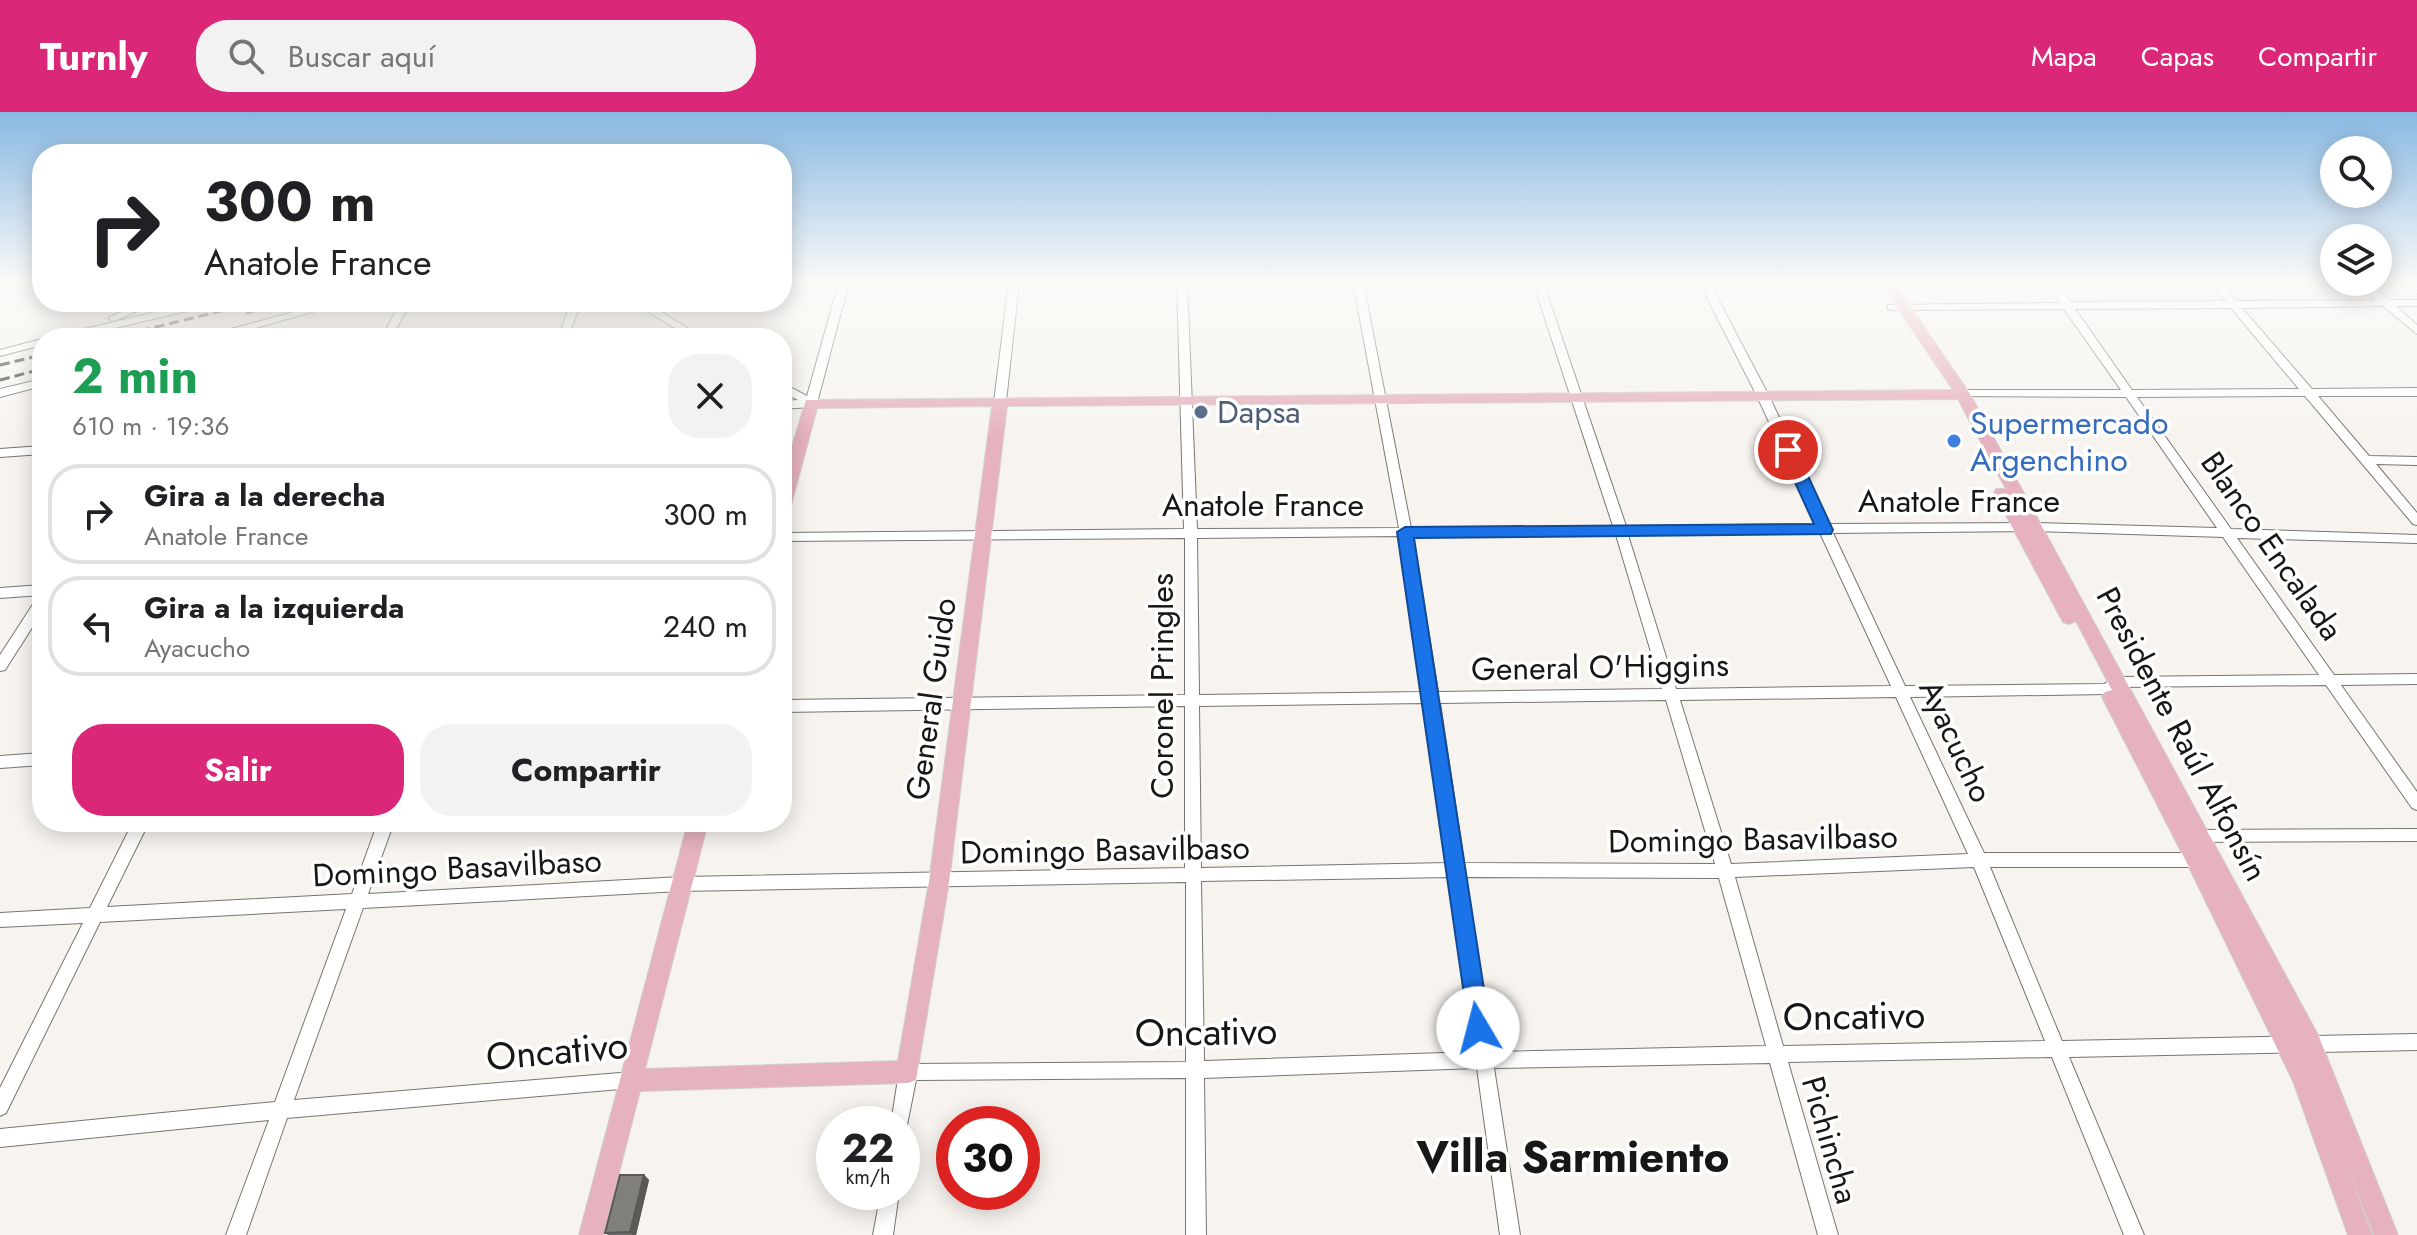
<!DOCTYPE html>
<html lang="es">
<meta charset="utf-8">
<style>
body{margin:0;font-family:Jost,sans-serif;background:#f2f2f2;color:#202124;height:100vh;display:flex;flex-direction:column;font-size:30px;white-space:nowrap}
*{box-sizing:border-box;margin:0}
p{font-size:26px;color:#757577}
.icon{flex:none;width:44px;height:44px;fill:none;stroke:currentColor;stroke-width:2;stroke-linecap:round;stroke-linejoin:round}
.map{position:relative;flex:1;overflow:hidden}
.sheet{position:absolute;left:32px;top:216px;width:760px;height:504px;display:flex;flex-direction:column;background:#fff;border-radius:32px;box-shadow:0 4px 20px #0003}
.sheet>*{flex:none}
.top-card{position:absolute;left:32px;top:32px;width:760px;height:168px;border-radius:32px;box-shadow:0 4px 20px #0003;background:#fff;color:#202124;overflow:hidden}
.tools{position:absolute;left:2320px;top:24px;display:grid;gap:16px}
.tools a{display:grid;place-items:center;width:72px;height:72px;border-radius:50%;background:#fff;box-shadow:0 4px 20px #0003;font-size:40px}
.speed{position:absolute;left:816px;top:994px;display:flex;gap:16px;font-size:40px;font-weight:700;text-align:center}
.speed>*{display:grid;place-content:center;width:104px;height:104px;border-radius:50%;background:#fff;box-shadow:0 4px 20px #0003;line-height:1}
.speed small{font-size:20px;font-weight:400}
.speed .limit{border:12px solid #d22;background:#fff;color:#111}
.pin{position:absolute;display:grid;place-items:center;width:68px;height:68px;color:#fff;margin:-34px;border:4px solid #fff;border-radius:50%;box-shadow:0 2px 8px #0007}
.me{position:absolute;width:88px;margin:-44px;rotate:352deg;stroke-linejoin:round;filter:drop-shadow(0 0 6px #0008)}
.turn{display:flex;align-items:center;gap:28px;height:168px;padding:0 40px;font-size:36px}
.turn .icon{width:104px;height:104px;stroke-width:2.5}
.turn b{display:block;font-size:56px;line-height:68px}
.round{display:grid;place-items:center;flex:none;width:84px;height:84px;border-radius:32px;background:#f2f2f2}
.head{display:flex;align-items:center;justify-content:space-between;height:136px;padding:0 40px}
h1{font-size:48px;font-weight:700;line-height:60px;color:#1e9e55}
.action{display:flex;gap:16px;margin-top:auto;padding:16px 40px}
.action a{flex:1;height:92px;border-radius:32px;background:#db2777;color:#fff;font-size:32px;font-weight:700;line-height:92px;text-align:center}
.action a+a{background:#f2f2f2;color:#202124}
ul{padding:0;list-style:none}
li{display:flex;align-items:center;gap:24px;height:100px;margin:0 16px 12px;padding:0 24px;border:4px solid #e0e0e0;border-radius:32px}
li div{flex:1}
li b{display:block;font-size:30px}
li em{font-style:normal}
header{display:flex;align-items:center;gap:48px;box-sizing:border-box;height:112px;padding:0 40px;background:#db2777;color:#fff}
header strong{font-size:38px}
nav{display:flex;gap:44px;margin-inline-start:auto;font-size:28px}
.search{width:560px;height:72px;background:#f2f2f2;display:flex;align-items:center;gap:20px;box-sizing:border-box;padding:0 28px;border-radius:32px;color:#757577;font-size:30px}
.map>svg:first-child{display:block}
</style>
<header>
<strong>Turnly</strong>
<div class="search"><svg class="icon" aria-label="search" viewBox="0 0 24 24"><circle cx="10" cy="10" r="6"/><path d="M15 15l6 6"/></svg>Buscar aquí</div>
<nav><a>Mapa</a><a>Capas</a><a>Compartir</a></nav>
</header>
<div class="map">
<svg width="2417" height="1123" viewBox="0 0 2417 1123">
<rect width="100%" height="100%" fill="#f7f4f0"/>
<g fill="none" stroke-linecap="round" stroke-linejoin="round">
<g stroke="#777572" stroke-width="2">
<g id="minor">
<path d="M839 170H849L817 291 811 295 782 297V289L798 288 782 279V271L807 284Z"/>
<path d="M1009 170H1019L1006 290 1000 294 994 290Z"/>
<path d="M1177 170H1187L1197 417 1399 416 1353 170H1363L1411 416 1613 414 1533 170H1543L1626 414 1816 412 1757 284 1699 170H1709L1769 284 1829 412 2035 411 2217 416 2126 285 1959 284V280L1963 278H2121L2064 197 1892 198 1888 197V193L2060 191 2046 170H2056L2071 190 2226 189 2210 170H2220L2237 189 2376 188 2357 170H2368L2389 188H2417V194H2396L2417 213V222L2383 194 2242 196 2312 277 2417 276V284H2318L2369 344 2417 345V353L2376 352 2417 401V413L2413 412 2305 284 2137 285 2231 417 2417 423V431L2237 426 2334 563 2417 562V572L2341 573 2417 680V698L2412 696 2326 573 2120 575 2107 582 1910 585 1984 741H2202L2208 743 2210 748 2208 753 2202 755H1990L2062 929 2417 922V938L2069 945 2144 1123H2124L2052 945 1788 950 1838 1123H1818L1770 951 1494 956 1520 1123H1500L1477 956 1204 966 1206 1123H1186V966L916 968 906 1018 902 1020V1012H891L899 960 902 954 908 952 1186 950V770L681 779 363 796 294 988 632 960 638 962 641 968 638 974 632 976 287 1006 246 1123H226L269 1008 0 1035V1017L275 990 346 797 100 810 6 1001 0 1004V976L83 811 0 815V801L90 796 133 710H149L107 795 352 782 378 710H394L368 782 681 765 1185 756V594L782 600V588L1185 583V426L782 429V421L1184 417ZM2231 196 2299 277 2132 278 2075 197ZM2035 419 2223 425 2319 563 2117 565 2104 572 1905 574 1833 421ZM1820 421 1891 574 1676 577 1628 423ZM1616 423 1662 577 1438 580 1413 424ZM1400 424 1424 580 1199 583 1197 426ZM1896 585 1968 742 1731 752 1680 588ZM1666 588 1715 752 1464 751 1440 591ZM1426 591 1449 751 1201 756 1199 594ZM1974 755 2045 929 1783 934 1735 765ZM1450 765 1474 940 1204 949 1201 769ZM1466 765 1719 766 1766 934 1492 940Z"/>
<path d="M2402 170H2413L2417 173V182Z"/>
<path d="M143 190H157L117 208 113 209 108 206Z"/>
<path d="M198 190H217L216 192 73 226H54L59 223Z"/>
<path d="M330 190H347L221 226H204L205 224Z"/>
<path d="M400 190H410L392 226H382Z"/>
<path d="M571 190H581L568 226H558Z"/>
<path d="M632 190H645L704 226H691Z"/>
<path d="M42 227V233L0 244V238Z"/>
<path d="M42 267V274L0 285V277Z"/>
<path d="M42 334V342L0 345V337Z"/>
<path d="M42 473V483L0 486V476Z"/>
<path d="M42 484V500L5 558 0 559V543L37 486Z"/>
<path d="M42 641V653L0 656V644Z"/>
<path d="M2417 717V729L2193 730 2188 729 2185 724 2188 719 2193 718Z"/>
<path d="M881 1080H899L893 1123H873Z"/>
</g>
</g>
<g stroke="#d1d1d0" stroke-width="2">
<path id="major" d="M1880 170H1893L1970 282 2319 925 2398 1123H2374L2343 1044 2372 1123H2348L2293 969 2188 753 2102 585 2105 580 2112 578 2076 509 2069 512 2063 510 1994 381 1996 377H2006L1958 287 1007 294 949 770 916 968 908 971 640 979 603 1123H579L688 710H708L645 957 898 949 929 770 992 294 817 296 790 397 782 402V368L806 288 1953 278Z"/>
</g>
<use href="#minor" fill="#fff" fill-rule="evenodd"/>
<use href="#major" fill="#e6b2bf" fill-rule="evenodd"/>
<g stroke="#434240" stroke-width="3" stroke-dasharray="10 5" stroke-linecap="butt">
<path d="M246 201 289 190"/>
<path d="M111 226 258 190"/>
<path d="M0 253 42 243"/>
<path d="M0 268 42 257"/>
</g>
</g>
<g fill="#6f6d6b">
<path d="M26 170H42V184Z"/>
<path d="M644 1063 649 1068 636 1123H608L605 1121Z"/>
</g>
<g fill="#5a5957">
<path d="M42 170V183L34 173Z"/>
<path d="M644 1063 649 1068 636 1123H633L630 1120Z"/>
</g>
<path fill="#817f7c" stroke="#5a5957" stroke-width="2" d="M620 1063H644L630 1120 605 1121Z"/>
<linearGradient id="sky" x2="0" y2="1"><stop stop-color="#88b8e3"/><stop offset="0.52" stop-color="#fbfaf8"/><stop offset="1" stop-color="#fbfaf8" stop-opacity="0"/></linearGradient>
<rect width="2417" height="327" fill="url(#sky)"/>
<path fill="#1a73e8" stroke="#114b97" stroke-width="2" d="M1788 333 1796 338 1833 418 1831 422 1414 426 1490 916 1486 924 1478 927 1470 924 1397 420 1405 415 1814 412 1780 338Z"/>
<circle fill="#5c6f8a" stroke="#fff" stroke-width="3" cx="1201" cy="300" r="8"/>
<circle fill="#3f7fe0" stroke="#fff" stroke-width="3" cx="1954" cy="329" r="8"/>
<g text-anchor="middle" stroke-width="7" stroke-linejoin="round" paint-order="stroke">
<g font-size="32" fill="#4e5e75" stroke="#fff" text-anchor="start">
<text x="1217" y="311">Dapsa</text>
</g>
<g font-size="32" fill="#366cbe" stroke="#fff" text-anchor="start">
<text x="1970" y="322">Supermercado<tspan x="1970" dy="37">Argenchino</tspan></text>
</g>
<g font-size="32" fill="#181716" stroke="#fff">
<text x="1959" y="400">Anatole France</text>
<text x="1263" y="404">Anatole France</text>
<text transform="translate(2272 434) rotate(55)" y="11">Blanco Encalada</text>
<text transform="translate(1600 555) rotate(-1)" y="11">General O'Higgins</text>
<text transform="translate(1162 574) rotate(-90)" y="11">Coronel Pringles</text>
<text transform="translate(931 587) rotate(-82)" y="11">General Guido</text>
<text transform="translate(2182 622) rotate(62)" y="11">Presidente Raúl Alfonsín</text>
<text transform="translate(1956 629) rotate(65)" y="11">Ayacucho</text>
<text transform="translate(1753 727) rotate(-1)" y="11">Domingo Basavilbaso</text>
<text transform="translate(1105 738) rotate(-1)" y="11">Domingo Basavilbaso</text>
<text transform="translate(457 756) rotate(-3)" y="11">Domingo Basavilbaso</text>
<text transform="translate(1830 1028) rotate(74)" y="11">Pichincha</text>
</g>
<g font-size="38" fill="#181716" stroke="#fff">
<text transform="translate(1854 904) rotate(-1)" y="13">Oncativo</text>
<text transform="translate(1206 920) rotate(-1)" y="13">Oncativo</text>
<text transform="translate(557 939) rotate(-5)" y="13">Oncativo</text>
</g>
<g font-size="44" font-weight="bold" fill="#181716" stroke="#fff">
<text x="1573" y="1060">Villa Sarmiento</text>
</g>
</g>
</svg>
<div class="tools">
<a><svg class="icon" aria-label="search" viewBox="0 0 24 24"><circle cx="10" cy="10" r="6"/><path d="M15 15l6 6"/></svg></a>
<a><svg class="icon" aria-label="layers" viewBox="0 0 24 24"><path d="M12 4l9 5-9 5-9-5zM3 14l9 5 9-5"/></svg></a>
</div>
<div class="speed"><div>22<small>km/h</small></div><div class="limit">30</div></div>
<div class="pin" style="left:1788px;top:338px;background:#d93025"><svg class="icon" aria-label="arrive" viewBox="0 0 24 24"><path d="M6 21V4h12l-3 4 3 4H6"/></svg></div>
<svg class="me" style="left:1478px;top:916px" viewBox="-20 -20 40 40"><circle r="19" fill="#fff"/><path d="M0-13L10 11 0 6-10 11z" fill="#1a73e8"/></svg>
<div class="top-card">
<div class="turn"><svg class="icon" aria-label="right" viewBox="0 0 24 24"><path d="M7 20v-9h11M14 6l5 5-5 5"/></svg><div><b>300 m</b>Anatole France</div></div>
</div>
<section class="sheet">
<div class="head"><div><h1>2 min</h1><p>610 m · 19:36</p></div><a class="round"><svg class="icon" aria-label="close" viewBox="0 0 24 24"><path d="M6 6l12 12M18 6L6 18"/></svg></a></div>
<ul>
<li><svg class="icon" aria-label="right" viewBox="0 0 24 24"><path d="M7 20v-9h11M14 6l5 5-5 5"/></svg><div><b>Gira a la derecha</b><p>Anatole France</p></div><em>300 m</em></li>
<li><svg class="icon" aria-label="left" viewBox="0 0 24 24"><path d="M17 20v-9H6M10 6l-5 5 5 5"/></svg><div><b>Gira a la izquierda</b><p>Ayacucho</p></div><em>240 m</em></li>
</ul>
<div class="action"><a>Salir</a><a>Compartir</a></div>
</section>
</div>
